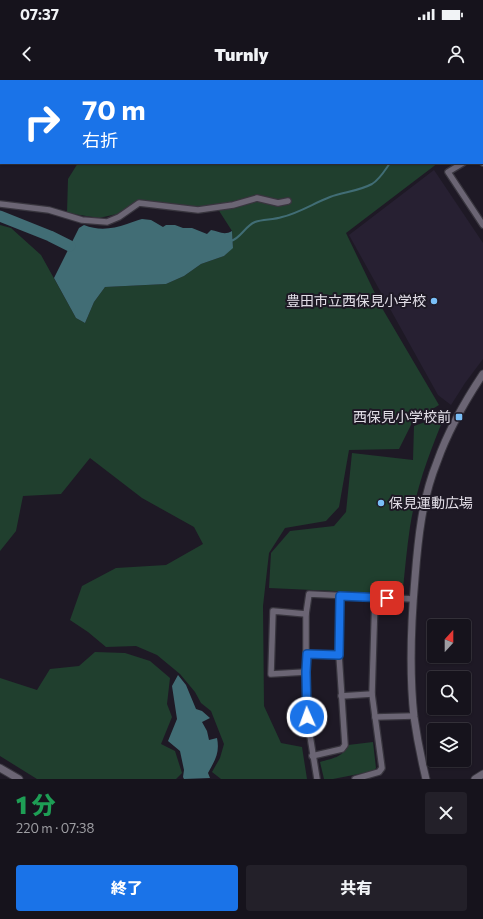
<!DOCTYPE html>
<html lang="ja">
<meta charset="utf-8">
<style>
body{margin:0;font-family:Commissioner,"Noto Sans JP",sans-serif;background:#232029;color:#f1f3f6;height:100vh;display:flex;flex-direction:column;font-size:15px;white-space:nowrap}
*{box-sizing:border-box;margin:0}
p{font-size:13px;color:#9e9ea3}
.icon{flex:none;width:22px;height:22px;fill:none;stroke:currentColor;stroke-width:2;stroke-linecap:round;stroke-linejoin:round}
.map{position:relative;height:699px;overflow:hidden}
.sheet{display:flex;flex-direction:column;background:#16131c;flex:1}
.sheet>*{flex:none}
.guide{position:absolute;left:0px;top:0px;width:483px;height:84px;box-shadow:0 1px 3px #0004,0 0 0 1px #35323b;background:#1a73e8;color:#fff;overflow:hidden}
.needle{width:26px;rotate:21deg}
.buttons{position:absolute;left:427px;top:539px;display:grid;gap:8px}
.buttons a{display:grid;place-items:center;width:44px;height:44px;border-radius:4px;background:#16131c;box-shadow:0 1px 3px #0004,0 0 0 1px #35323b;font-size:20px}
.pin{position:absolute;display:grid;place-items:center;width:34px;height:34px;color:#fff;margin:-17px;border-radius:8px;box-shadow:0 2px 6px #0006}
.me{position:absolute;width:44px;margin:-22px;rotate:358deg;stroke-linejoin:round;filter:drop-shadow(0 0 3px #0008)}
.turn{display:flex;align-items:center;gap:14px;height:84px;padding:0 16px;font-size:18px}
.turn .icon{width:52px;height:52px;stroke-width:2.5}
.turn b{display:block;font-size:28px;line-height:34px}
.round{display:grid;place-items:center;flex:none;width:42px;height:42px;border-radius:4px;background:#232029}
.summary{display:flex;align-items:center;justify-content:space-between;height:68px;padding:0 16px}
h1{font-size:24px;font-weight:800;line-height:30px;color:#1e9e55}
.button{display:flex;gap:8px;margin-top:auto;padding:8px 16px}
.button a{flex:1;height:46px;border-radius:4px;background:#1a73e8;color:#fff;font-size:16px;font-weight:800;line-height:46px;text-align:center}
.button a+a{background:#232029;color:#f1f3f6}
.status{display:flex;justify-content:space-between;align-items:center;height:28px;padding:0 20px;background:#16131c;direction:ltr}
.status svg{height:11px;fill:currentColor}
header{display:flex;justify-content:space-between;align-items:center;height:52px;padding:0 16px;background:#16131c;font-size:18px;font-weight:800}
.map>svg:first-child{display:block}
</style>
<div class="status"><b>07:37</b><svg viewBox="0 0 49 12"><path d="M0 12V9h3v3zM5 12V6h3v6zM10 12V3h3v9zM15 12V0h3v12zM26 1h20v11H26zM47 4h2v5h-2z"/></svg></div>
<header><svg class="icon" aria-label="back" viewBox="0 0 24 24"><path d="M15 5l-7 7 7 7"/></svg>Turnly<svg class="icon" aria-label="person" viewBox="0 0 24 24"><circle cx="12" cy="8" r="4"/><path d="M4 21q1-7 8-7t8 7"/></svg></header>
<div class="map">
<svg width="483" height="699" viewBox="0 0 483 699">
<rect width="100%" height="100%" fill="#1e1925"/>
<path fill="#272032" d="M434 90 483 163V279L465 303 451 325 438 315 349 155Z"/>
<g fill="#203f2e">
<path d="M0 0H483V48L482 49V1H1L0 76Z"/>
<path d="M78 83H438L346 153 382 228 439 325 413 341 399 369 349 370 339 427 326 441 285 448 269 473 263 526 264 626 281 663 302 667 307 699H221L212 692 220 678 224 664 211 631 201 623 195 612 180 594 157 575 136 566 106 567 88 552 70 540 82 506 116 488 166 485 203 464 194 447 142 418 90 378 61 414 23 416 16 451 0 471V145L11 148 41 175 76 238 85 243 94 222 105 207 166 204 184 196 201 184 224 176 233 167 232 151 216 126 198 129 138 121 117 134 99 138 67 133 68 99Z"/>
<path d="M445 335C430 371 416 408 410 447 407 467 405 488 403 509L400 514 269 508 271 473 290 451 334 446 346 432 352 373 413 380 414 346Z"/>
<path d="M95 572 125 573 150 581 170 598 167 624 172 637 161 664 175 671 182 693 176 699H37L0 676V598L37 610 50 589 79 586Z"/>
<path d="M373 662 376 688 374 691 333 699H324L320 682C333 678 342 678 348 665Z"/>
</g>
<g fill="#416d75">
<path d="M142 139 151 140 163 147 166 145H175L183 148H192L207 154 211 150C218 151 224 156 232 151L233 168 224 176 201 184 184 196 166 204 105 207 94 222 85 243 76 238 54 198 79 148 84 145C99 151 112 149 127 144 133 142 137 140 142 139Z"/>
<path d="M178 595 186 605 196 629 202 631 210 638 202 642 207 651 209 660 217 658C220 673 215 680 208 693L210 698 184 699 183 697 184 690 180 671 168 661 177 639 172 606Z"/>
</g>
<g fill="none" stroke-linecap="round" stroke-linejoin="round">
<g stroke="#416d75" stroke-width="2">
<path d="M482 17 483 16"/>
<path d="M231 161C241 158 245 146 255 142 263 139 273 140 282 137 299 133 314 123 330 117 344 112 359 111 372 104 380 99 385 90 390 83"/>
</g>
<path stroke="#416d75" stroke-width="11" d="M0 136 50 156 70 166"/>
<g stroke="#38353e" stroke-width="8">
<g id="minor">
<path d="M482 73 483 72"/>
<path d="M482 82 483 83"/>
<path d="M463 83 448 92 483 145"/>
<path d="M0 124 49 130 82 140 107 142 119 137 139 123 198 130 233 125 257 118 278 123 288 121"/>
<path d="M307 574 339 575"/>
<path d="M306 592 271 594 273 531 306 534"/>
<path d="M341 616 372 614"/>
<path d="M375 637 414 636"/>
<path d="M312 676 342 669 345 665 339 575 340 516"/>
<path d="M317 699 307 637 306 592V534L309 514 413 519"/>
<path d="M355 699 379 692 382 688 372 614 375 517"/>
</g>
</g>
<g stroke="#38353e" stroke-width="9">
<g id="tertiary">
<path d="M0 688 19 699"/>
<path d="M426 699C421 678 417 658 414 637 409 591 411 543 415 498 418 459 422 419 437 382 448 351 465 321 483 294"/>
<path d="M475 699 483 694"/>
</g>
</g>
<use href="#minor" stroke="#6b6574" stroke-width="5.5"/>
<use href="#tertiary" stroke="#6b6574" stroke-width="7"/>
</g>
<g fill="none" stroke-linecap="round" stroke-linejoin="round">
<g stroke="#114b97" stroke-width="10">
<path id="route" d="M307 637 306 592 307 574 339 575 340 516 387 518"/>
</g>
<use href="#route" stroke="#1a73e8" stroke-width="7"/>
</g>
<g fill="#7abff8" stroke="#1e1925" stroke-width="1.5">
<circle cx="434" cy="221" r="4"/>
<rect x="455" y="333" width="8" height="8" rx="2"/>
<circle cx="381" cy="423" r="4"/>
</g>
<g text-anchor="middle" stroke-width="4" stroke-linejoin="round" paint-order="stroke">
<g font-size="14" fill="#e2dee7" stroke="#1e1925" text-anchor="end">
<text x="426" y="226">豊田市立西保見小学校</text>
<text x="451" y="342">西保見小学校前</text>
<text x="389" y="428" text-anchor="start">保見運動広場</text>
</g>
</g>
</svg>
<div class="buttons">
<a><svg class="needle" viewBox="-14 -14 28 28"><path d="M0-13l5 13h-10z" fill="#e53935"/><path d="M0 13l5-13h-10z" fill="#9e9ea3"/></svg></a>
<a><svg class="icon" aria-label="search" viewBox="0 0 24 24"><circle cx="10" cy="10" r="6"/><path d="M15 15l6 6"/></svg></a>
<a><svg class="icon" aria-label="layers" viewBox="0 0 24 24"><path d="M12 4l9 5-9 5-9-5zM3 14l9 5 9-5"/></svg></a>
</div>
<div class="pin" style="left:387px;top:518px;background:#d93025"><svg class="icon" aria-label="arrive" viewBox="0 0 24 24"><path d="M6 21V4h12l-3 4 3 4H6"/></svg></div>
<svg class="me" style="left:307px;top:637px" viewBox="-20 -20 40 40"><circle r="17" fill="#1a73e8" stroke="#fff" stroke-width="3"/><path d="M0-11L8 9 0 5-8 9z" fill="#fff"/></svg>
<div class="guide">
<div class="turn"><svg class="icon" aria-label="right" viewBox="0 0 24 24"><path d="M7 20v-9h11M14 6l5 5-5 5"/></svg><div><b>70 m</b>右折</div></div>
</div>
</div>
<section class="sheet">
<div class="summary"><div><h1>1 分</h1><p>220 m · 07:38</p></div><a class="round"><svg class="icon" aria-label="close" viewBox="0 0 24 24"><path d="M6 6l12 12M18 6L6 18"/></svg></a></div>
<div class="button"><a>終了</a><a>共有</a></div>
</section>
